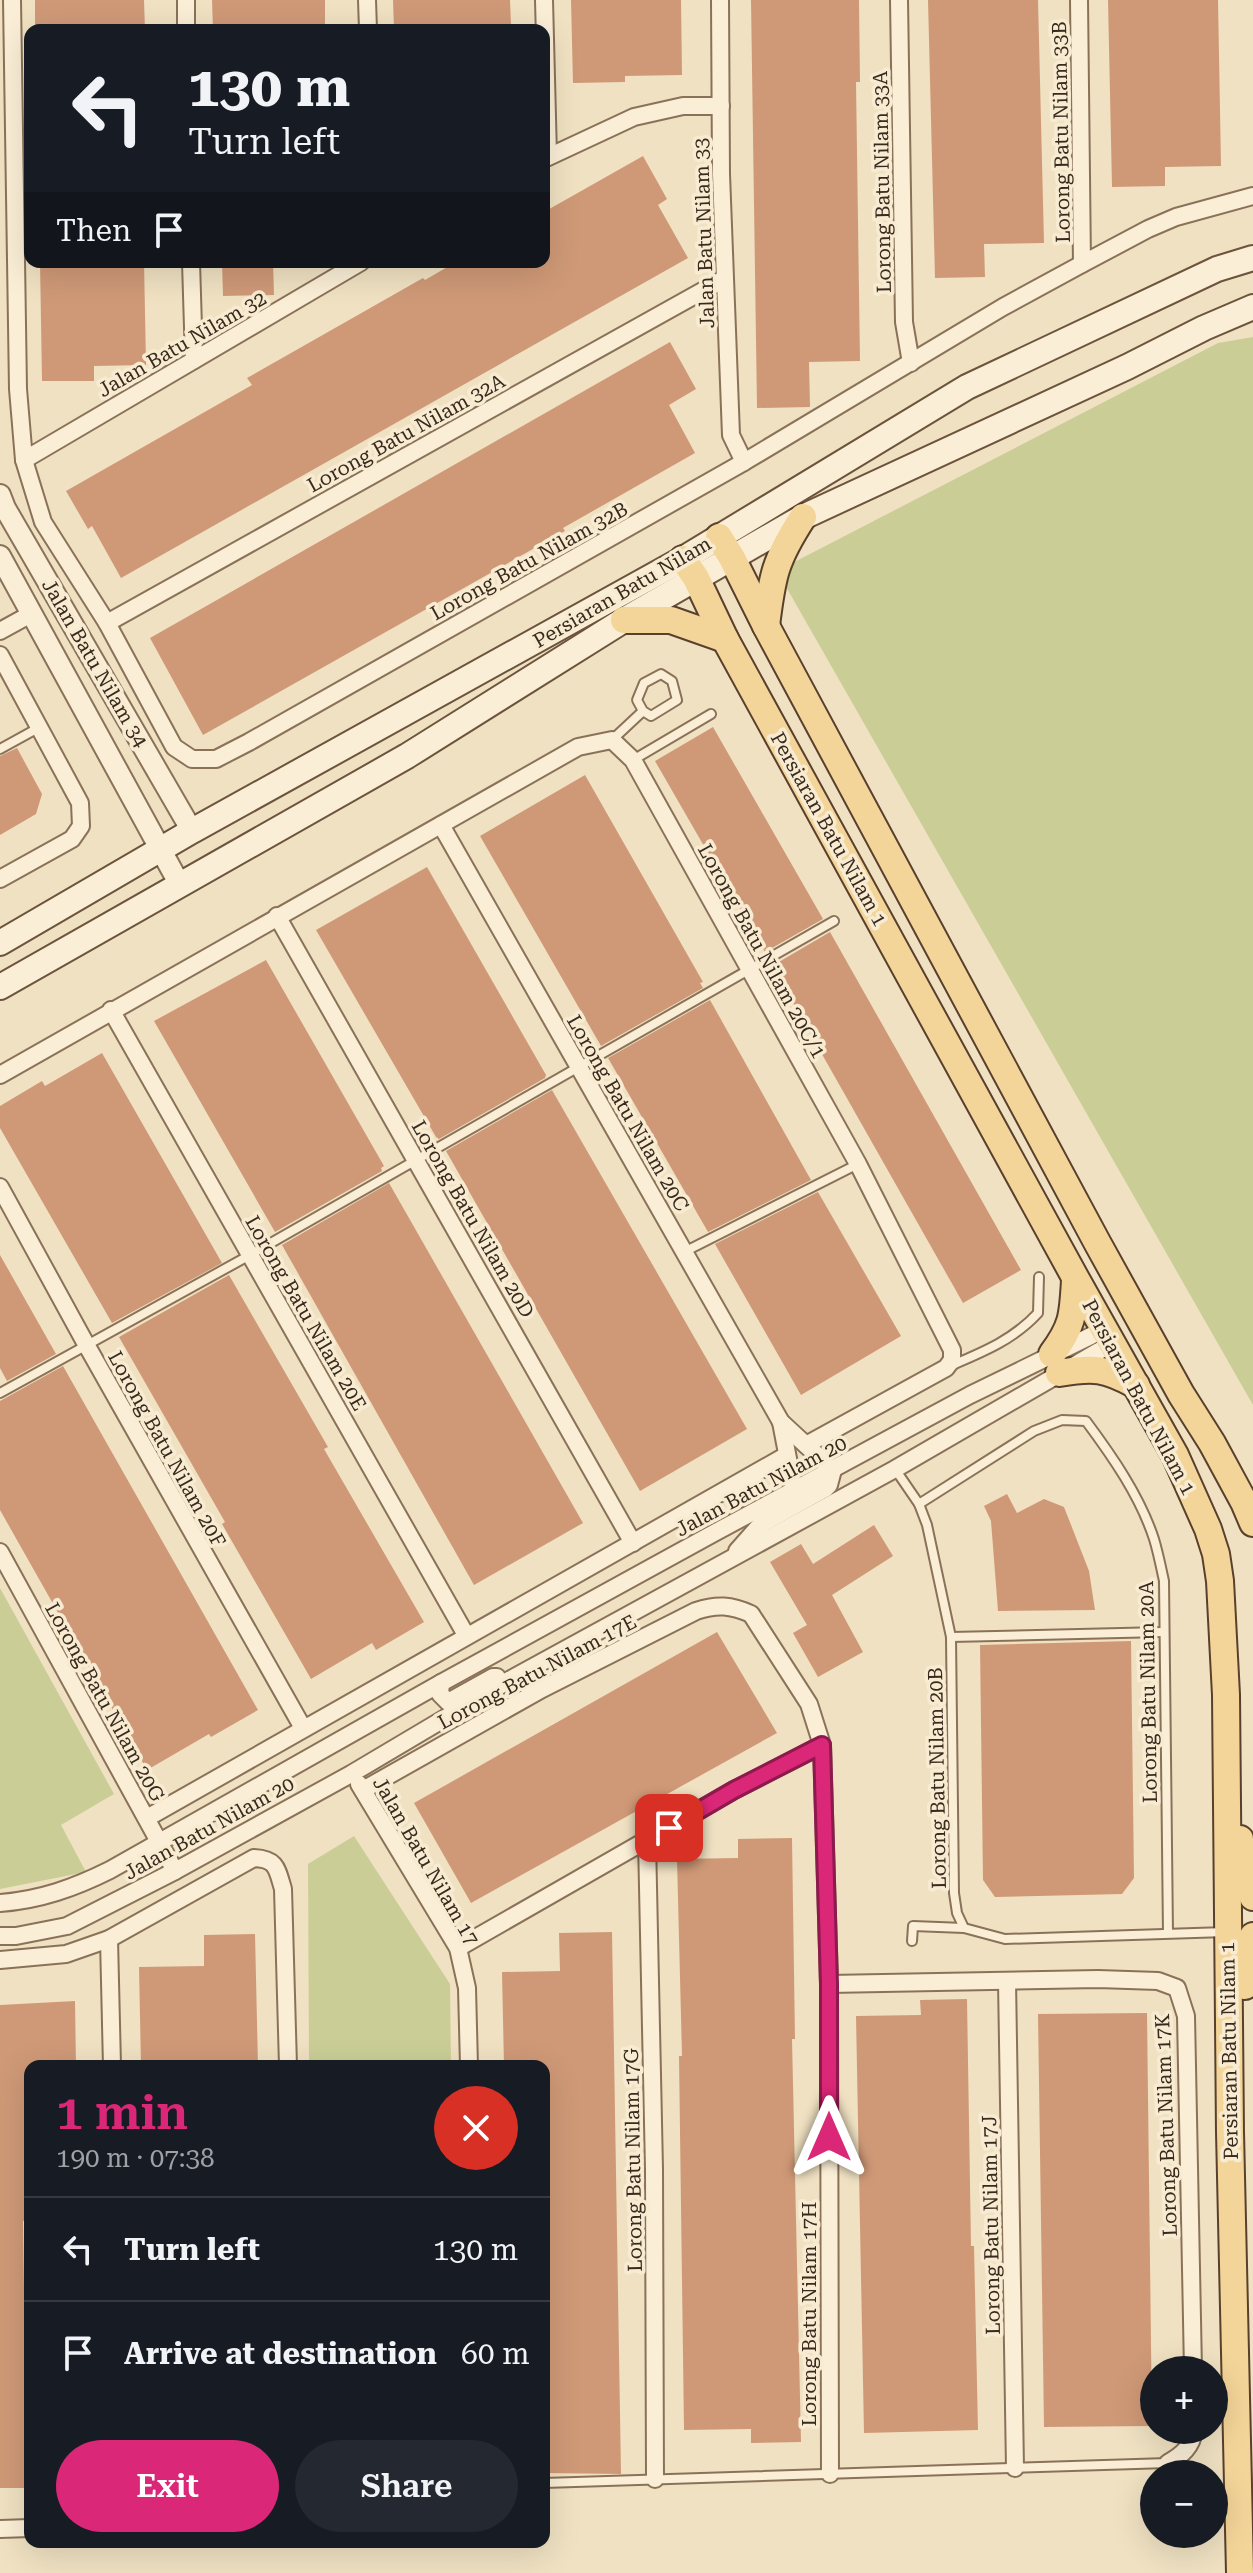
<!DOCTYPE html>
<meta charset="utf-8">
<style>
body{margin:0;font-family:"Roboto Serif",serif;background:#242831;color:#f1f3f6;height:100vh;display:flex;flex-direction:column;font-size:30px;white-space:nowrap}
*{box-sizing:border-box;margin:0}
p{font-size:26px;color:#9ea1a6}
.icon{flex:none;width:44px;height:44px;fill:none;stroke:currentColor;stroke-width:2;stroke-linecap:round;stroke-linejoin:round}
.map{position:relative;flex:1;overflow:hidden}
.side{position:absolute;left:24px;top:2060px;width:526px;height:488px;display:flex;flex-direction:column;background:#171b24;border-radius:16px;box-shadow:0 8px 32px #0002}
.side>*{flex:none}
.hud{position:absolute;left:24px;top:24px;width:526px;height:244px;border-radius:16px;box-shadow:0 8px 32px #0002;background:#171b24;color:#f1f3f6;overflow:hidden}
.controls{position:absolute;left:1140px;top:2356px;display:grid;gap:16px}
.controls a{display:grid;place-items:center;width:88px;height:88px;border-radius:50%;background:#171b24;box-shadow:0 8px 32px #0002;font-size:40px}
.pin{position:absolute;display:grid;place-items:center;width:68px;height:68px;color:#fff;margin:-34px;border-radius:16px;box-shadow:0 4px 12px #0006}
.me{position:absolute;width:88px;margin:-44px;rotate:0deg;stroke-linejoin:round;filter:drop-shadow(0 0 6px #0008)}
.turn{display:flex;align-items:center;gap:28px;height:168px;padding:0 32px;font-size:36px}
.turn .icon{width:104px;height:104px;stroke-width:2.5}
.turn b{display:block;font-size:56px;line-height:68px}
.then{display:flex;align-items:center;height:76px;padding:0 32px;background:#0003;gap:16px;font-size:30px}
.round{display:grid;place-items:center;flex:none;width:84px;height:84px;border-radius:42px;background:#242831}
.summary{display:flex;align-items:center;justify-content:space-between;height:136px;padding:0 32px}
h1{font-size:48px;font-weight:600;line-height:60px;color:#db2777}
.primary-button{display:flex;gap:16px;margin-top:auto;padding:16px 32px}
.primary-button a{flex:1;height:92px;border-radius:48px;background:#db2777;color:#fff;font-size:32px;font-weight:600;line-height:92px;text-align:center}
.primary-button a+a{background:#242831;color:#f1f3f6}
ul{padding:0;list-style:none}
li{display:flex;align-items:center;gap:24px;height:104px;padding:0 32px;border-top:2px solid #363941}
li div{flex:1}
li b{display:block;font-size:30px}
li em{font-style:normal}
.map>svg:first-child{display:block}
</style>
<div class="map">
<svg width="1253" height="2573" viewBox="0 0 1253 2573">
<rect width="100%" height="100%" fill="#f0e1c2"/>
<g fill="#cace96">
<path d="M1253 337V1405L777 571 1218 343Z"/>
<path d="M0 1588 114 1794 61 1825 86 1872 0 1889Z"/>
<path d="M354 1836 450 1984 451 2066H309L308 1864Z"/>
</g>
<g fill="#cf9977">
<path d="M35 0H144L145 30H35Z"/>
<path d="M212 0H325V30H213Z"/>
<path d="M393 0H510L511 26 394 30Z"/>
<path d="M571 0H681L682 75 625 76V82L573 83Z"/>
<path d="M751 0H859L860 82H856L860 361 809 362 810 407 757 408Z"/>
<path d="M928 0H1038L1044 243 984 244 985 277 935 278Z"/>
<path d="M1108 0H1218L1221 166 1165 167V186L1112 187Z"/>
<path d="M643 156 667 199 658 205 688 258 121 578 92 526 88 529 66 491 252 385 247 378 423 278 425 280 456 262H544V212Z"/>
<path d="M40 262H144L146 365 94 366V381H42Z"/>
<path d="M222 262H273L274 295 223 296Z"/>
<path d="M670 342 696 389 669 405 695 453 563 528 565 531 203 735 150 638Z"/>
<path d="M713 727 823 919 765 952 655 761Z"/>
<path d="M17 748 42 794 36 814 0 835V756Z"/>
<path d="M585 775 703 982 700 983 703 988 601 1046 480 836Z"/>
<path d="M427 867 546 1075 545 1078 439 1139 436 1137 316 930Z"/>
<path d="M830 932 1021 1270 963 1303 772 966Z"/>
<path d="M266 960 384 1166 381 1168 382 1171 275 1232 154 1021Z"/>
<path d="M710 1000 811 1180 708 1232 608 1058Z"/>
<path d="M102 1053 222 1263 112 1323 0 1128V1106L42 1081 45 1086Z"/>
<path d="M552 1090 747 1429 640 1491 446 1151Z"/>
<path d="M389 1183 583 1523 474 1585 282 1245Z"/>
<path d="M818 1192 901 1336 801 1395 715 1244Z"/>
<path d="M0 1255 56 1354 7 1381 0 1368Z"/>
<path d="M229 1275 328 1447 324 1449 424 1622 376 1650 372 1643 311 1679 222 1524 225 1522 119 1337Z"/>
<path d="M63 1366 258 1710 211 1737 209 1734 147 1770 0 1510V1401Z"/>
<path d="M1007 1494 1017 1513 1044 1499 1064 1507 1089 1571 1095 1610 998 1611 991 1521 984 1506Z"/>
<path d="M874 1525 893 1556 832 1595 863 1652 818 1677 793 1633 807 1625 770 1562 801 1544 813 1564Z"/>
<path d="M717 1632 777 1733 471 1903 414 1803Z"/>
<path d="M1131 1641 1134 1878 1122 1894 995 1897 983 1880 980 1645Z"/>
<path d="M792 1838 795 2039H792L801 2442 751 2443V2429L684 2430 679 2056H682L677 1859 738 1858V1839Z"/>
<path d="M612 1932 621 2474 544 2473V2066H504L502 1972 560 1971 559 1933Z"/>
<path d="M255 1934 258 2066H141L139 1967 204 1966V1935Z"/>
<path d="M967 1999 971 2246H974L978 2430 864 2433 856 2016 921 2015 920 2000Z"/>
<path d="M75 2001 76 2066H30V2221H23L27 2488H0V2005Z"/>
<path d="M1147 2013 1152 2426 1044 2427 1038 2014Z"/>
</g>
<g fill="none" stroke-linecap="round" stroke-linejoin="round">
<g stroke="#8a7259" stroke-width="12">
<g id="service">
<path d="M612 740 643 711 637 700 644 683 661 674 672 681 677 700 651 716 643 711"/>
<path d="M0 749 40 727"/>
<path d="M633 760 711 714"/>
<path d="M684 1252 858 1164"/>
<path d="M950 1366C983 1352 1013 1340 1038 1313L1039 1277"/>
<path d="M0 1393 250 1255 834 921"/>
<path d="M895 1469 919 1504 927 1525 951 1637 954 1893 957 1913 964 1928 1005 1939 1226 1932"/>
<path d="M919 1504 1034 1431 1062 1420 1086 1421C1112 1456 1140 1496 1154 1539 1158 1552 1161 1567 1164 1581L1168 1933"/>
<path d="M951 1637 1163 1632"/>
<path d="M912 1941 913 1926 964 1928"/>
<path d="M544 2483 1168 2463"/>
</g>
</g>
<g stroke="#8a7259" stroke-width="20">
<g id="minor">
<path d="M12 0 18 389 24 460 43 522 107 623 174 747 192 759H216L249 742 744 462 1003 307 1082 264 1148 229 1176 217 1253 196"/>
<path d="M186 0V30"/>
<path d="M367 0 368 30"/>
<path d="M544 0 548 156"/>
<path d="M720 0 721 174 731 435 744 462"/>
<path d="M899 0 904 322 911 363"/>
<path d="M1079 0 1082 264"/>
<path d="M544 159 634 117 683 106H721"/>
<path d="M191 262 194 360"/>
<path d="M24 460 361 262"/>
<path d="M107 623 724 279"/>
<path d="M0 631 31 614"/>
<path d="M0 655 80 803 81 826 72 839 0 879"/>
<path d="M441 825 781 1422 833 1470 829 1485 825 1489 760 1525 737 1551"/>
<path d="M277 916 633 1543"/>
<path d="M111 1010 466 1635"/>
<path d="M0 1075 578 747 612 740 633 760 858 1164 952 1350V1360L946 1368 806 1445"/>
<path d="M0 1187 87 1346 303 1728"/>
<path d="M781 1422 794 1490"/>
<path d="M0 1552 175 1871"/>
<path d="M441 1683 440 1694 448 1702 493 1677H497"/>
<path d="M359 1784 458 1948 467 1988 469 2066"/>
<path d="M363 1790 542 1689 696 1611C717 1604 731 1605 751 1614L809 1704 822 1745 829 1984 830 2474"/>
<path d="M147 1818 787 1455"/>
<path d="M647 1840 654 2169 655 2479"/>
<path d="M0 1903C40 1900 74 1888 110 1870L441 1683 714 1533 970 1395 1103 1330"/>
<path d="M0 1936H16L67 1926 175 1871 351 1774 511 1679 895 1469 1111 1344"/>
<path d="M109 1939 112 2066"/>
<path d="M458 1948 734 1790 822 1745"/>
<path d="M0 1960 66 1954 109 1939 254 1858C277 1859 277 1869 283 1889L288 2066"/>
<path d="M1007 1981 1015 2468"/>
<path d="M829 1984 1098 1979 1158 1981 1177 1988 1186 2016 1193 2370"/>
<path d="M1168 2463C1182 2455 1192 2447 1194 2430"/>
<path d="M0 2529 30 2528"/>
</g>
</g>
<g stroke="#8a7259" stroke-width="24">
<g id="tertiary">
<path d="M0 495 5 508 192 831"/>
<path d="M0 556 180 885"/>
</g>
</g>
<g stroke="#6c533c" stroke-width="28">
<g id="secondary">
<path d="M0 943 192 831 683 559 967 387 1217 269 1253 258"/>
<path d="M0 987 407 756 624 620 803 517 1127 367 1204 328 1253 307"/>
</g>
</g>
<g stroke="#58402d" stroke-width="30">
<g id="primary">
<path d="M719 537 732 558 766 626 1098 1244 1181 1394 1212 1443 1244 1502 1253 1523"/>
<path d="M683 559 696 578 725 639 1076 1279 1175 1455 1208 1529 1216 1554 1220 1581 1226 1695 1230 2132 1240 2573"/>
<path d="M624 620H671L725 639"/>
<path d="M766 626C772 576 775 560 803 517"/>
<path d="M1052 1354C1073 1326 1073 1315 1075 1280"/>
<path d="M1059 1373C1094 1367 1105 1368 1136 1385"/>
<path d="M1240 1839V1859L1253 1897"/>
<path d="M1245 1986 1246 1953 1253 1936"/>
</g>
</g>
<use href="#service" stroke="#faeed6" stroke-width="8"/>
<use href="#minor" stroke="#faeed6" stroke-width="16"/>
<use href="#tertiary" stroke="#faeed6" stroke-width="20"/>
<use href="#secondary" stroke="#faeed6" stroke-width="24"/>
<use href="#primary" stroke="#f4d599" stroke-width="26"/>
</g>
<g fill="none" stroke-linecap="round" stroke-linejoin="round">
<g stroke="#8e194d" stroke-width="20">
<path id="route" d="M669 1828 734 1790 822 1745 829 1984V2137"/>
</g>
<use href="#route" stroke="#db2777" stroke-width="14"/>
</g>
<g text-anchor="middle" stroke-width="7" stroke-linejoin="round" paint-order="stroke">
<g font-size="20" fill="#3a2a1d" stroke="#f7ebd2">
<text transform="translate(1061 132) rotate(-91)" y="7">Lorong Batu Nilam 33B</text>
<text transform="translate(882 182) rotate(-91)" y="7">Lorong Batu Nilam 33A</text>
<text transform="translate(704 233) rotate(-92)" y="7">Jalan Batu Nilam 33</text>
<text transform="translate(182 344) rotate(-30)" y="7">Jalan Batu Nilam 32</text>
<text transform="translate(406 433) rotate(-29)" y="7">Lorong Batu Nilam 32A</text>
<text transform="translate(529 561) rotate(-29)" y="7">Lorong Batu Nilam 32B</text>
<text transform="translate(622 592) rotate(-30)" y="7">Persiaran Batu Nilam</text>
<text transform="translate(95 663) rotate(60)" y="7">Jalan Batu Nilam 34</text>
<text transform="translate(829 829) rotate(61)" y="7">Persiaran Batu Nilam 1</text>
<text transform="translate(762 951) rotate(61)" y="7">Lorong Batu Nilam 20C/1</text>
<text transform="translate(628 1113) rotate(60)" y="7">Lorong Batu Nilam 20C</text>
<text transform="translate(473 1219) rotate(60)" y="7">Lorong Batu Nilam 20D</text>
<text transform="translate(306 1313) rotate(60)" y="7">Lorong Batu Nilam 20E</text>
<text transform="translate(1139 1397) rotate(62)" y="7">Persiaran Batu Nilam 1</text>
<text transform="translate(167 1449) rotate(61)" y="7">Lorong Batu Nilam 20F</text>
<text transform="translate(761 1486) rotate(-28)" y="7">Jalan Batu Nilam 20</text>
<text transform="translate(537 1672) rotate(-28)" y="7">Lorong Batu Nilam 17E</text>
<text transform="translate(1148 1692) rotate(-91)" y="7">Lorong Batu Nilam 20A</text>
<text transform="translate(105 1702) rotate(61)" y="7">Lorong Batu Nilam 20G</text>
<text transform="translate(937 1778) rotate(-91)" y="7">Lorong Batu Nilam 20B</text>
<text transform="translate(209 1828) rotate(-29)" y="7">Jalan Batu Nilam 20</text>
<text transform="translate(426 1861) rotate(60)" y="7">Jalan Batu Nilam 17</text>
<text transform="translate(1229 2051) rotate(-91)" y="7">Persiaran Batu Nilam 1</text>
<text transform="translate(1166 2125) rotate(-92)" y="7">Lorong Batu Nilam 17K</text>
<text transform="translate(633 2160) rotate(-91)" y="7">Lorong Batu Nilam 17G</text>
<text transform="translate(991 2225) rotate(-91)" y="7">Lorong Batu Nilam 17J</text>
<text transform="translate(809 2314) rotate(-90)" y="7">Lorong Batu Nilam 17H</text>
</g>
</g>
</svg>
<div class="controls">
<a>+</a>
<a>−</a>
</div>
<div class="pin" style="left:669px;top:1828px;background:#d93025"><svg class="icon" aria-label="arrive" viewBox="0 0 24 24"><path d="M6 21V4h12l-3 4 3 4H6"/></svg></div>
<svg class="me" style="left:829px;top:2137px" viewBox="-20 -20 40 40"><path d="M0-17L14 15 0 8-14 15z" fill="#db2777" stroke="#fff" stroke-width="4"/></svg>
<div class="hud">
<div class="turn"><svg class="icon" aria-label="left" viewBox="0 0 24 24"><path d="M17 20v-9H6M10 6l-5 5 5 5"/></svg><div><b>130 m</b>Turn left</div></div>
<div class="then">Then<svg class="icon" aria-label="arrive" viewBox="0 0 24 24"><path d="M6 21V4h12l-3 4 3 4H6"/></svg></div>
</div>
<section class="side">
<div class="summary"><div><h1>1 min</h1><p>190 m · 07:38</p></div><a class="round" style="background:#d93025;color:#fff"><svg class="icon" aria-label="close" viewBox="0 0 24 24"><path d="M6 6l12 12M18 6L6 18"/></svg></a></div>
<ul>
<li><svg class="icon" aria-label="left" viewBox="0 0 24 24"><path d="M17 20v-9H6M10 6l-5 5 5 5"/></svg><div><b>Turn left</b></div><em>130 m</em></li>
<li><svg class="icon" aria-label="arrive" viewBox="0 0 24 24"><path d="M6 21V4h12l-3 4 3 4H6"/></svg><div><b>Arrive at destination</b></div><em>60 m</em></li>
</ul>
<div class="primary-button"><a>Exit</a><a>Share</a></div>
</section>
</div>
